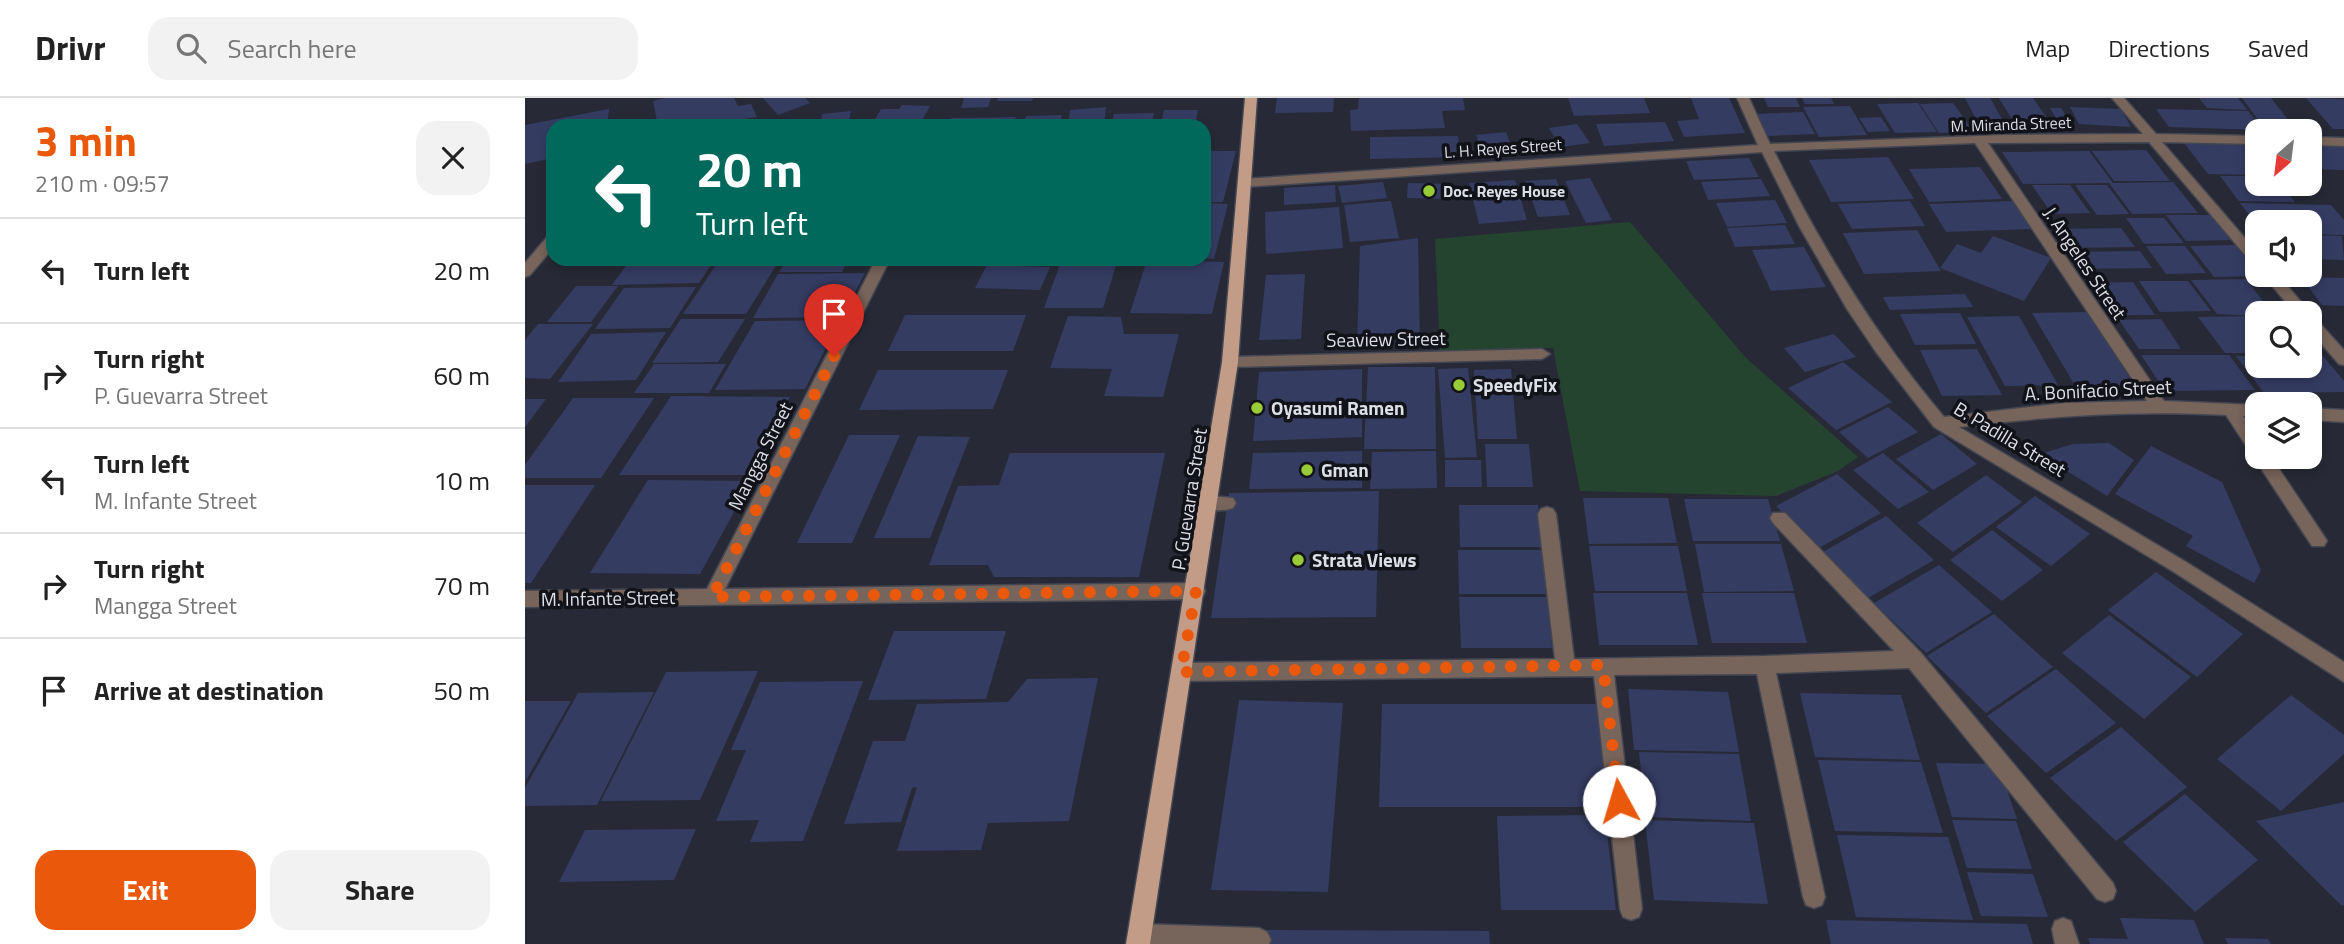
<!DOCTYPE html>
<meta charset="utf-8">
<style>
body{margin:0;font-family:"Titillium Web",sans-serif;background:#f2f2f2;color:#222;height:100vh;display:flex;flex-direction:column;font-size:26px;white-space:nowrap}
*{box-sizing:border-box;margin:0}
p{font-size:23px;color:#767676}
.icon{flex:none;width:38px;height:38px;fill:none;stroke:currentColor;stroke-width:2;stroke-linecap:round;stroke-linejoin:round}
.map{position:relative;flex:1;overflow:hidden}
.side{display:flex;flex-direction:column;background:#fff;width:525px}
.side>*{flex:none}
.guide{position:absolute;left:21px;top:21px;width:665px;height:147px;border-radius:21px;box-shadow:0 4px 10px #0003;background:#00695c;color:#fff;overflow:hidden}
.needle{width:46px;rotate:208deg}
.tools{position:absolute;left:1720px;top:21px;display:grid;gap:14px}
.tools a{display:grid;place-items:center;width:77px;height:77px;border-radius:14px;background:#fff;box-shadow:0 4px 10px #0003;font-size:35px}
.pin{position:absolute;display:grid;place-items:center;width:60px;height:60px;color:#fff;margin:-72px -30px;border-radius:50% 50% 50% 0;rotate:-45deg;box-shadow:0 0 7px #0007}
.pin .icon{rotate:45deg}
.me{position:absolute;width:77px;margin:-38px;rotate:354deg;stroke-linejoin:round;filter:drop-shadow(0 0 5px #0008)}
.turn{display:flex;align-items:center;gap:24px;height:147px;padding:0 35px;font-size:32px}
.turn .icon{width:91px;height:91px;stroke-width:2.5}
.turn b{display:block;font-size:49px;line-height:60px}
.round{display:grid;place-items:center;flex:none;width:74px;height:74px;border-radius:21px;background:#f2f2f2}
.head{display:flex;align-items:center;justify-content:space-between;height:119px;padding:0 35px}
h1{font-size:42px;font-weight:700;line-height:52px;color:#ea580c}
.cta{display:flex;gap:14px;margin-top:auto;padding:14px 35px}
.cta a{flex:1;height:80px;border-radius:21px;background:#ea580c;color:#fff;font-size:28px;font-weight:700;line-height:80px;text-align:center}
.cta a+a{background:#f2f2f2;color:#222}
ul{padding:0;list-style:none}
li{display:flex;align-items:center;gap:21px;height:105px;padding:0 35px;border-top:2px solid #e0e0e0}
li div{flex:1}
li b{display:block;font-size:26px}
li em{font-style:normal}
header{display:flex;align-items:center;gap:42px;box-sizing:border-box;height:98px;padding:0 35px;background:#fff;border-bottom:2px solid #e0e0e0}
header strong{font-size:33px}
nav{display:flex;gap:38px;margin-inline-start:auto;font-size:24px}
.search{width:490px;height:63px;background:#f2f2f2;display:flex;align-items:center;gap:18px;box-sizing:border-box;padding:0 24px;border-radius:21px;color:#767676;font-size:26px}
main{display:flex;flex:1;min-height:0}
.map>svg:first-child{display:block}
</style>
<header>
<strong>Drivr</strong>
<div class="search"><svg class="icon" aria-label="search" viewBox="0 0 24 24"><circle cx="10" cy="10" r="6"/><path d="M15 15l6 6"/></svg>Search here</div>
<nav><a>Map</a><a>Directions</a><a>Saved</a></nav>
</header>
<main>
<section class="side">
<div class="head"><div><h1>3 min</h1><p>210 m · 09:57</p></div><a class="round"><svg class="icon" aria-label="close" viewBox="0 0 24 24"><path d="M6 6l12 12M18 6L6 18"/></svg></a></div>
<ul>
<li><svg class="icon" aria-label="left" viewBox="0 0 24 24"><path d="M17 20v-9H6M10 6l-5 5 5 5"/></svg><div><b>Turn left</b></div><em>20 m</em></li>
<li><svg class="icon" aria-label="right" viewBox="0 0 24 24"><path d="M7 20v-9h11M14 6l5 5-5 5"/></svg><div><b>Turn right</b><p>P. Guevarra Street</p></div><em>60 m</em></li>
<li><svg class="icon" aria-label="left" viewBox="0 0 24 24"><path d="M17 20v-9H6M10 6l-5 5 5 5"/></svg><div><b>Turn left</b><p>M. Infante Street</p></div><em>10 m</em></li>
<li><svg class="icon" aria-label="right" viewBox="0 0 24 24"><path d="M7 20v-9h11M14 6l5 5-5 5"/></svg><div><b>Turn right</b><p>Mangga Street</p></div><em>70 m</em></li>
<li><svg class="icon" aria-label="arrive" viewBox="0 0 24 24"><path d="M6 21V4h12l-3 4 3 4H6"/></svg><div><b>Arrive at destination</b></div><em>50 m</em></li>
</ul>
<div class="cta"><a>Exit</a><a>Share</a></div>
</section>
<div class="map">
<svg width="1819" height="846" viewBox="0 0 1819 846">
<rect width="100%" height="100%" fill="#272a36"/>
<path fill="#254430" d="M1105 124 1221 260 1333 359 1313 373 1251 398 1055 393 1028 250 915 254 910 141Z"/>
<g fill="#343c62">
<path d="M140 0H209L213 8 226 6 232 19 171 28H133L128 3Z"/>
<path d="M238 0H280L285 5 253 17Z"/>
<path d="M439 0H466L463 9 436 10Z"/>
<path d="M473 0H508L507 3H472Z"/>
<path d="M752 0H809L808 14 750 15Z"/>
<path d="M834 0H938L940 12 917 13 920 30 826 33 825 12 833 11Z"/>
<path d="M1043 0H1119L1125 15 1049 18Z"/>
<path d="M1166 0H1204L1220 35 1159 39 1152 23 1174 21Z"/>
<path d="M1239 0H1271L1275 9H1243Z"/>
<path d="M1277 0H1306L1309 6H1280Z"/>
<path d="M1440 0H1465L1483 32 1456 31Z"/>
<path d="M1474 0H1508L1524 23H1488Z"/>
<path d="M1674 0H1713L1722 12 1682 10Z"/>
<path d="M1717 0H1746L1771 32 1740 31Z"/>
<path d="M1781 0 1819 1V31H1808Z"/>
<path d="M1393 5 1412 34 1370 35 1352 6Z"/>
<path d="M1428 5 1449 34 1414 35 1395 6Z"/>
<path d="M377 7 405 8 394 28H346L356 11H374Z"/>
<path d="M1325 8 1342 37 1294 39 1278 9Z"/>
<path d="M581 9 579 28H543L545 12Z"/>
<path d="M1545 9 1596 11 1606 29 1554 26Z"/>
<path d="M1525 10H1536L1550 32H1538Z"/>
<path d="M84 11 82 28H28V60L0 66V27Z"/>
<path d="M1631 11 1723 13 1738 32 1644 29Z"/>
<path d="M639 12H673L670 28H635Z"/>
<path d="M326 13 323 28H295L297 16Z"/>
<path d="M1278 14 1290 36 1242 38 1232 16Z"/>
<path d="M629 15 626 28H586L589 16Z"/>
<path d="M537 17 534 28H498L501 18Z"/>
<path d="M491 19 487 28H422L426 20Z"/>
<path d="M1356 19 1365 33 1343 34 1334 20Z"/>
<path d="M1140 24 1149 43 1079 48 1071 26Z"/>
<path d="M1052 26 1065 45 1035 49 1024 30Z"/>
<path d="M981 34 987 51 957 54 951 37Z"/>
<path d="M933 38 935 59 845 61V39Z"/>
<path d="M1659 45 1719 46 1732 63V77L1683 76Z"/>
<path d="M1785 47 1819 48V72L1785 71Z"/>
<path d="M1621 52 1645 83H1589L1567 53Z"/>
<path d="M679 53H711L698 104H679Z"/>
<path d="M1564 53 1588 85 1648 84 1673 115 1607 116 1584 85 1498 86 1477 54Z"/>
<path d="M1363 59 1389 101 1306 104 1284 62Z"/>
<path d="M1224 60 1234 79 1169 82 1161 63Z"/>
<path d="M1455 69 1477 101 1404 104 1384 71Z"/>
<path d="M1695 78H1732V86H1755L1770 104 1714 103Z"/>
<path d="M1065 80 1087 122 1061 125 1040 83Z"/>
<path d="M1031 81 1045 117 1013 119 1000 83Z"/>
<path d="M1236 81 1245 98 1183 102 1176 84Z"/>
<path d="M990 82 1002 122 954 126 944 85Z"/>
<path d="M858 84 862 100 817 105 813 88Z"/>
<path d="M883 85 925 86 924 101 882 100Z"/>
<path d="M810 87 811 104 759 107V90Z"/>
<path d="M1507 87H1545L1565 115 1527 116Z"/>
<path d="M1550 87H1582L1604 116 1572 117Z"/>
<path d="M1250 102 1262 125 1202 129 1191 105Z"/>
<path d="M866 103 874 140 825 144 819 107Z"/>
<path d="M1385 103 1400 128 1327 131 1313 106Z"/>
<path d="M1488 103 1507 131 1421 134 1404 106Z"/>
<path d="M679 105 703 106 689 161 679 160Z"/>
<path d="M1715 105 1806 107 1819 122V137L1785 136V124H1732V127Z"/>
<path d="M814 109 818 150 741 156 740 114Z"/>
<path d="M1641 117H1685L1706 142 1661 143Z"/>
<path d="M1601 120H1639L1659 145 1619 146Z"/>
<path d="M1260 127 1270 146 1210 149 1202 130Z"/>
<path d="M1596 130 1610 149 1542 150 1530 131Z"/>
<path d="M1392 132 1416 173 1339 176 1318 135Z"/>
<path d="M1785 137 1817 138 1819 162 1785 161Z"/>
<path d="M1468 138 1526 160 1499 203 1415 170 1432 146 1456 155Z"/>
<path d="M893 140 895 249H832L835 148Z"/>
<path d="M1710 147 1732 174V178L1689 179 1665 148Z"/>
<path d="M1621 148H1660L1681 175 1641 176Z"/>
<path d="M1279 149 1301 189 1246 193 1227 152Z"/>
<path d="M1615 153 1627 170 1552 171 1541 154Z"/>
<path d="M106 161H190L174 185 87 187Z"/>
<path d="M195 161H255L221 216H158Z"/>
<path d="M262 161H324L317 174H254Z"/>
<path d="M537 161H593L578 210H519Z"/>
<path d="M622 162 699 164 687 216 605 215Z"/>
<path d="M462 167 525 169 515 192 450 190Z"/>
<path d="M340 175 317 219 228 220 253 176Z"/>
<path d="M780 176 776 241 734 242 741 177Z"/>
<path d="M1776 179 1819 180V208L1797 207Z"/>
<path d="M1721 181 1747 215H1732V218L1692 216 1666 182Z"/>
<path d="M1614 183H1663L1686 213 1635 214Z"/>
<path d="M1608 184 1630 217H1585L1563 185Z"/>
<path d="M51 188H93L66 224H22Z"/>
<path d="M171 189 145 230 70 231 99 190Z"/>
<path d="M1440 196 1448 209 1365 212 1358 199Z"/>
<path d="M1562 214 1611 290 1552 291 1507 215Z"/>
<path d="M1435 215 1451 246 1390 247 1375 216Z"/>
<path d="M380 217H501L488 253H363Z"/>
<path d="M543 218 596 219 599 236H654L638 299 579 298 587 271 525 270Z"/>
<path d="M1494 218 1533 287 1480 288 1442 219Z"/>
<path d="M1732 218V255H1700L1673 219Z"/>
<path d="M156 221H220L193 264 127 265Z"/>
<path d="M1636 221 1656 251H1614L1594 222Z"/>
<path d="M315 222 280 291 190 292 230 223Z"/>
<path d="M13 226H68L25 281 0 280V242Z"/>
<path d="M141 234 111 282 33 284 66 236Z"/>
<path d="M1309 236 1331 259 1280 274 1259 250Z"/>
<path d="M1452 251 1477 297 1417 298 1395 252Z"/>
<path d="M1616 257H1704L1730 292 1640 293Z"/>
<path d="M1785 257H1797L1819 283V294L1739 295 1711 258H1732V268H1785Z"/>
<path d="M1318 264 1367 304 1311 332 1263 290Z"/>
<path d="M129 266H201L184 295H109Z"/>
<path d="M843 269H910L911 351H839Z"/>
<path d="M943 270 952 359 920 360 913 271Z"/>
<path d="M837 271V339L728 343 734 274Z"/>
<path d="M986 271 992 341H953L949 272Z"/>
<path d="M353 272H483L468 311 334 312Z"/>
<path d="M146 298 265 299 223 377H94Z"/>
<path d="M48 300H129L76 380H0V367Z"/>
<path d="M0 301H21L0 329Z"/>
<path d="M1363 309 1393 334 1343 360 1314 334Z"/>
<path d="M1416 336 1452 366 1408 392 1371 361Z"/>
<path d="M324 337H375L327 445H272Z"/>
<path d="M393 338 445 339 405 440H349Z"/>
<path d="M1584 345 1609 362 1582 398 1515 356 1548 346Z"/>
<path d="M960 346H1004L1008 389H962Z"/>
<path d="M1626 348 1697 384 1736 472 1729 485 1661 448 1668 438 1590 396Z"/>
<path d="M837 353V390L724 391 728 355Z"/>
<path d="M911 353 912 390 845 391 847 354Z"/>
<path d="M485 355H640L614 479H469L463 467H404L433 388 474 387Z"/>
<path d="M1358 355 1404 394 1373 411 1328 372Z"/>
<path d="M920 362H956L957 389H920Z"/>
<path d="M1312 376 1356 415 1294 450 1251 408Z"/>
<path d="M1461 377 1497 404 1428 454 1392 425Z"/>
<path d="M123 382 226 383 175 476 65 475Z"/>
<path d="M0 387H70L6 485H0Z"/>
<path d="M854 393 851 519 686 520 704 395Z"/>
<path d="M1510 398 1565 436 1526 468 1471 429Z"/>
<path d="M1058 400H1143L1152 445 1064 446Z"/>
<path d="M1159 401H1243L1255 443H1168Z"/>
<path d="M934 407H1013L1017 449H935Z"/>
<path d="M1361 418 1409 462 1343 500 1296 455Z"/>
<path d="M1467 432 1518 472 1477 503 1425 462Z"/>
<path d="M1170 446H1256L1269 493 1179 494Z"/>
<path d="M1064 448H1153L1162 493H1070Z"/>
<path d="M933 452H1017L1021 496H934Z"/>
<path d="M1414 467 1467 514 1401 555 1349 505Z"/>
<path d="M1631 474 1718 536 1672 579 1583 512Z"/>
<path d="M1068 495H1162L1173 547H1074Z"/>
<path d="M1177 495H1269L1282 545H1187Z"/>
<path d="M934 499H1022L1027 550H936Z"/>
<path d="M1469 516 1528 569 1461 615 1402 558Z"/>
<path d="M1584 517 1666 579 1619 621 1537 555Z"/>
<path d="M369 533H481L461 601 343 602Z"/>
<path d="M1531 571 1591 625 1521 675 1462 618Z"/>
<path d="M233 573 175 702 76 703 141 574Z"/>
<path d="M573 580 544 723 463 725 456 752 372 753 392 689 387 690 376 724 319 726 348 643H380L392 606 483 604 502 581Z"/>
<path d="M338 583 278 743 225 744 234 722 191 723 221 652H206L235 584Z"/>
<path d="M1103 591 1203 594 1214 654 1109 652Z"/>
<path d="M129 594 72 707 0 708V690L53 595Z"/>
<path d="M1275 595 1376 597 1395 662 1290 659Z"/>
<path d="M1766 597 1819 637V656L1756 713 1692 661Z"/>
<path d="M714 602 818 605 803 794 686 792Z"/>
<path d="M0 603H46L0 684Z"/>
<path d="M857 606H1072L1084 709H854Z"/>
<path d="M1596 629 1662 689 1591 743 1525 680Z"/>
<path d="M1114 654 1214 656 1226 723 1121 719Z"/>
<path d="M1293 662 1396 664 1418 735 1310 733Z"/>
<path d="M1411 665 1473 666 1492 721 1427 719Z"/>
<path d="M1660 696 1733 762 1670 814 1598 744Z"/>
<path d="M1819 704V807L1817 808 1731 723Z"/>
<path d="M1080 717 1091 812H976L972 718Z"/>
<path d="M1120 722 1229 725 1243 806 1129 802Z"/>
<path d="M1427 722 1491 723 1507 771 1442 770Z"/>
<path d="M171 731 149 782 34 784 60 732Z"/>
<path d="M1312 737 1423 739 1448 822 1331 819Z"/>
<path d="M1442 774 1508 776 1523 819 1456 818Z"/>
<path d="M1595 820 1669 822 1679 846H1565L1563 840 1603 841Z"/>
<path d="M1301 822 1502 826 1508 846H1306Z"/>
<path d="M735 832 964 833 965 846H734Z"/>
<path d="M1700 840 1743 841 1746 846H1703Z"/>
</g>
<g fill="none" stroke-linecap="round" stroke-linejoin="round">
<g stroke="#444752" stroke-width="3">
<g id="minor">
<path d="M1212 0H1224L1245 46 1479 37 1618 36 1587 0H1599L1631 36 1732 38V46L1637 44 1732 154V166L1727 165 1624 44 1463 45 1639 303 1732 307V319L1718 318 1732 340V359H1746L1799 438 1802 443 1799 448H1787L1701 317C1608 312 1527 318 1434 329L1661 464 1819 564V584L1649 474 1409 329 1351 254 1322 211 1274 128 1237 54 719 89 713 85 719 81 1233 47ZM1450 45 1622 303 1540 305 1419 319C1350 237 1296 149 1249 53Z"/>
<path d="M1785 39 1819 40V48L1785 47Z"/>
<path d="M28 137V150L5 177 0 179V165L23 138Z"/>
<path d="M351 161H365L200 491 671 485 678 488 680 493 678 498 671 501 0 509V493L182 491Z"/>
<path d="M1738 177H1753L1783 212 1785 215V216L1770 215Z"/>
<path d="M1785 218 1790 220 1819 252V267L1814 266 1785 233Z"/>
<path d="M1017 251 1025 256 1017 261 705 269 697 264 705 259Z"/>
<path d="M1785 310 1819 312V324L1785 322Z"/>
<path d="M685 398 708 400 711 405 708 410C699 413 688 413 679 410L676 405 679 400Z"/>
<path d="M1022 409 1028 411 1031 416 1049 561 1240 558 1369 553 1248 425 1245 420 1248 415H1260L1396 555 1588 785 1591 793 1588 801 1580 804 1572 801 1384 570 1251 575 1300 799 1297 807 1289 810 1281 807 1278 799 1232 576 1089 577 1117 811 1114 819 1106 822 1098 819 1095 811 1069 578 656 583 649 580 646 574 649 568 656 565 1030 561 1013 416 1016 411Z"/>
<path d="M1538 820 1546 823 1554 846H1530L1527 831 1530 823Z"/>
<path d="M615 826 734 830 742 834 746 842 744 846H607L603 838 607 830Z"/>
</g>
</g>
<g stroke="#444752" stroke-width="3">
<path id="major" d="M720 0H732L713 264 625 846H601L697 264Z"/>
</g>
<use href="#minor" fill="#77645a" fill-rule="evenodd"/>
<use href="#major" fill="#c39c87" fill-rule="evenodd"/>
</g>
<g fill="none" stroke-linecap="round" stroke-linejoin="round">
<path stroke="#ea580c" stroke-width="12" stroke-dasharray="0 21.6" d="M309 258 187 499 671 493 656 574 1078 567 1094 703"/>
</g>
<g fill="#98cb37" stroke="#121318" stroke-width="2.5">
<circle cx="904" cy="93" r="7"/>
<circle cx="934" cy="287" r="7"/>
<circle cx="732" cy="310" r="7"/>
<circle cx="782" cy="372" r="7"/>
<circle cx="773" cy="462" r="7"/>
</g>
<g text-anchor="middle" stroke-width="7" stroke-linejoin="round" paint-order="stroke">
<g font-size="16" fill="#dddfe7" stroke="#121318">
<text transform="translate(1486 26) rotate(-2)" y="6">M. Miranda Street</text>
<text transform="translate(978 50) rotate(-4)" y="6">L. H. Reyes Street</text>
</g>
<g font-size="16" font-weight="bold" fill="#dddfe7" stroke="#121318" text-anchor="start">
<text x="918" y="99">Doc. Reyes House</text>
</g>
<g font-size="19" fill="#dddfe7" stroke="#121318">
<text transform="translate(1560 165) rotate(56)" y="7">J. Angeles Street</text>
<text transform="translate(861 241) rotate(-1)" y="7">Seaview Street</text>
<text transform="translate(1573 292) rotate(-3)" y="7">A. Bonifacio Street</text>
<text transform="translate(1485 341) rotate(31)" y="7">B. Padilla Street</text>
<text transform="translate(235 358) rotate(-63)" y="7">Mangga Street</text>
<text transform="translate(664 401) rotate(-81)" y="7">P. Guevarra Street</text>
<text transform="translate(83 500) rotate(-1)" y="7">M. Infante Street</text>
</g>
<g font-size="19" font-weight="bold" fill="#dddfe7" stroke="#121318" text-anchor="start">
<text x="948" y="294">SpeedyFix</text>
<text x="746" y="317">Oyasumi Ramen</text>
<text x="796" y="379">Gman</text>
<text x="787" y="469">Strata Views</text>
</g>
</g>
</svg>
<div class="tools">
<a><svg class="needle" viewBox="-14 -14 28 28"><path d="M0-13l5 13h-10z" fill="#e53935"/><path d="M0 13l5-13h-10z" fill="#767676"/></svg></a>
<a><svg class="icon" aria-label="sound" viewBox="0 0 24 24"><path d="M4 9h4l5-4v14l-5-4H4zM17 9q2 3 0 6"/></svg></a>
<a><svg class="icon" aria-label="search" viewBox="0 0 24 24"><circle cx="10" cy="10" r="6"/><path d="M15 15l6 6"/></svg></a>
<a><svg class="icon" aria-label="layers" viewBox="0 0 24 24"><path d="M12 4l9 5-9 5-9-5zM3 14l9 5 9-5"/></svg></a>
</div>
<div class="pin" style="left:309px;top:258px;background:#d93025"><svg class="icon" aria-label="arrive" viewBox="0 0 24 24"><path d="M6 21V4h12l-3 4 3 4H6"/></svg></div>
<svg class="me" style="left:1094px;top:703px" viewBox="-20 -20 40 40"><circle r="19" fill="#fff"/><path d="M0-13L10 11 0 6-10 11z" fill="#ea580c"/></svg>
<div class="guide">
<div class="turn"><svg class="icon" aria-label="left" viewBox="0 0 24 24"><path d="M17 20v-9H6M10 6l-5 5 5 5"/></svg><div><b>20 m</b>Turn left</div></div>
</div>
</div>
</main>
